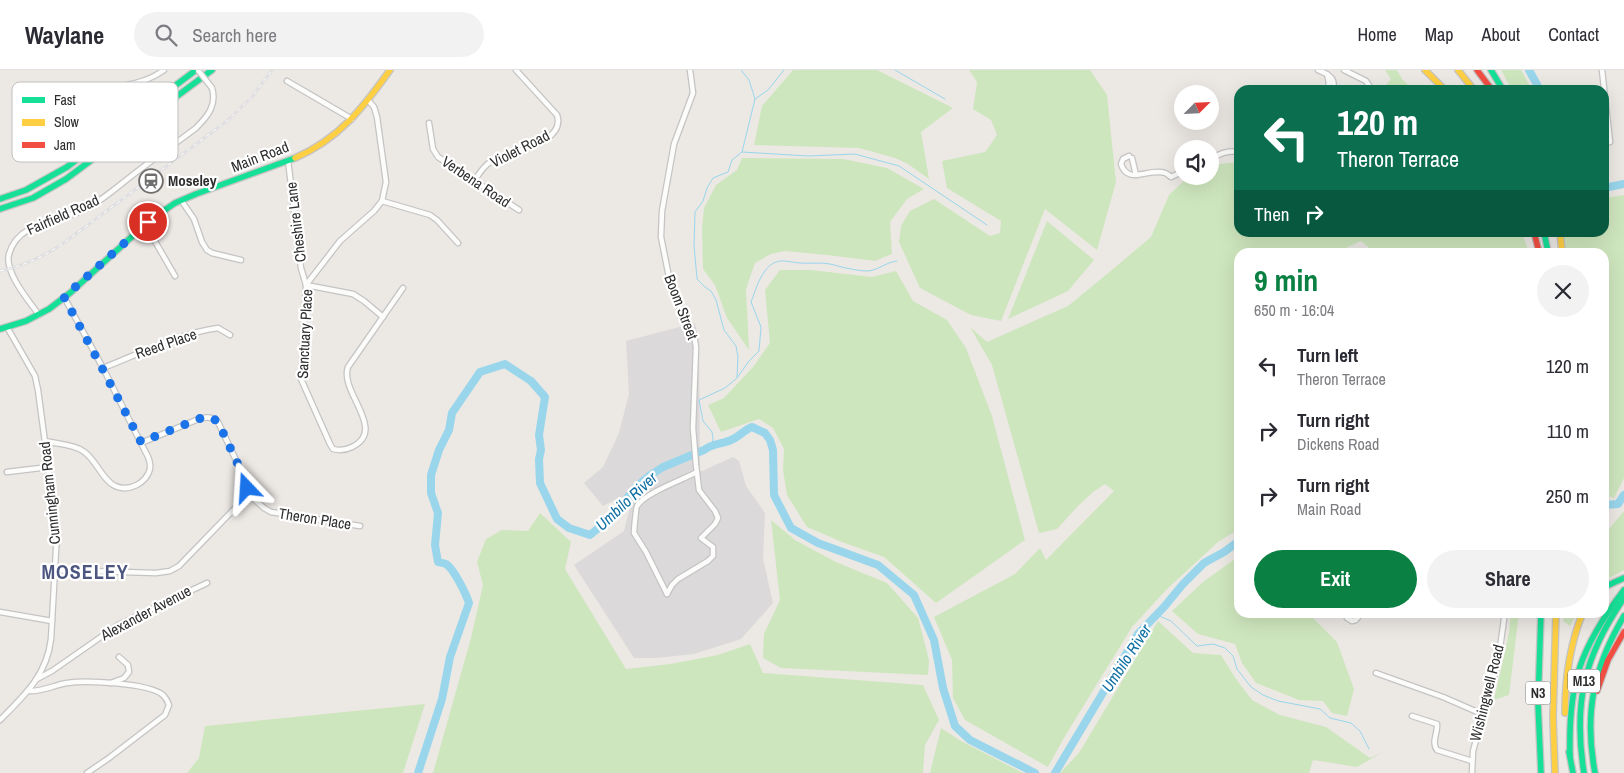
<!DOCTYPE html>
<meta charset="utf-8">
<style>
body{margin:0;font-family:"Archivo Narrow",sans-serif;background:#f2f2f3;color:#2b2b33;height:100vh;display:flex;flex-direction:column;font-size:19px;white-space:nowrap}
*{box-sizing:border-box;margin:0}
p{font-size:16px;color:#7c7c81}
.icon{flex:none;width:28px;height:28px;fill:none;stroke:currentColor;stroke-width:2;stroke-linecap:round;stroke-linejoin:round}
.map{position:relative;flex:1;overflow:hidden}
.details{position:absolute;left:1234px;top:178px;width:375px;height:370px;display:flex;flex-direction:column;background:#fff;border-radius:15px;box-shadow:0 5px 20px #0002}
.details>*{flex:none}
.top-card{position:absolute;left:1234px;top:15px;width:375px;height:152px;border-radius:15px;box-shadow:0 5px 20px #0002;background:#0b6e4f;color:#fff;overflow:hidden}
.needle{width:32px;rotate:66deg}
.tools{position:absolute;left:1174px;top:15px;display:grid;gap:10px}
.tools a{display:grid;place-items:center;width:45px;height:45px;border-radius:50%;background:#fff;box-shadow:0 5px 20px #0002;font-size:25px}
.pin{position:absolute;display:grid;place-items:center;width:42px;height:42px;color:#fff;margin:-21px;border:2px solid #fff;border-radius:50%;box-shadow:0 1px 5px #0007}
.me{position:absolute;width:55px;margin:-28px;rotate:340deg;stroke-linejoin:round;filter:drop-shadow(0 0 4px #0008)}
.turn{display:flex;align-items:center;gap:18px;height:105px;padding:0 20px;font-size:22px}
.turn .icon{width:65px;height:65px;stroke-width:2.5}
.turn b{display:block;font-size:35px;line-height:42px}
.then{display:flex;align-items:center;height:48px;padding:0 20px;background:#0003;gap:10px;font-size:19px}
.round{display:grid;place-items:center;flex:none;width:52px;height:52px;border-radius:26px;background:#f2f2f3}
.head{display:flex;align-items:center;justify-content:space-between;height:85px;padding:0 20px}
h1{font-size:30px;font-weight:700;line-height:38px;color:#0b8043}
.primary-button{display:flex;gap:10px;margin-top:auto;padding:10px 20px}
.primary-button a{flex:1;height:58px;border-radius:30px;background:#0b8043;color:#fff;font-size:20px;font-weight:700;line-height:58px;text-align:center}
.primary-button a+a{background:#f2f2f3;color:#2b2b33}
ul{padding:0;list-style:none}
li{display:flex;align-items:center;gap:15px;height:65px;padding:0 20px}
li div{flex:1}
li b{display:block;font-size:19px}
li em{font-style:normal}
header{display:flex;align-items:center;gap:30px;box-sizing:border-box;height:70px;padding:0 25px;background:#fff;border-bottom:1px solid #e1e1e2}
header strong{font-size:24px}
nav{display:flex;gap:28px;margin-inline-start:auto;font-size:18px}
.search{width:350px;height:45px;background:#f2f2f3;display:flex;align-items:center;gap:12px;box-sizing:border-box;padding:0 18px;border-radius:28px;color:#7c7c81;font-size:19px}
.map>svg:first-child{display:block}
</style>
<header>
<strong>Waylane</strong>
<div class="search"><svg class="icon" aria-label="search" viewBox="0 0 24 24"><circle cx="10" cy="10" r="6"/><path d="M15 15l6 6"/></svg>Search here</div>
<nav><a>Home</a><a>Map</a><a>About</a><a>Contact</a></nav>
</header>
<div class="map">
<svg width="1624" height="703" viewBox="0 0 1624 703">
<rect width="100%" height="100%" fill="#ece8e4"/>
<path fill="#dcd9db" d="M695 253 699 271 700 402 733 387 739 391 746 416 765 443 763 489 773 533 741 569 694 584 656 588H634L574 495 624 461 630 437 633 431 621 427 603 436 584 413 603 397 619 363 629 324 626 271Z"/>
<g fill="#cee6be">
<path d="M793 0H877L953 38 921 62 929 109 908 94 895 88 859 78 754 75 762 36Z"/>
<path d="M969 0H1090L1107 25 1116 112 1097 180 1045 139 1001 251 971 245 920 218 899 172 901 156 910 141 934 129 990 166 1000 163 1001 151 947 118 942 91 985 82 997 65 991 50 973 39 977 12Z"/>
<path d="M1385 0H1397L1402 9 1413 20H1382L1391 9Z"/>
<path d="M1501 0H1521L1532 20H1512Z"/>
<path d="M742 88 843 89 887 98 924 119 907 129 890 152 892 184 875 191 827 185 785 181 771 184 755 193 746 219 749 280 727 248 715 215 703 199 702 159 704 138 716 115 737 100Z"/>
<path d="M1239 92V162L1522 163 1529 182H1374L1361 171 1337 182H1239V459L1218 472 1167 519 1132 557 1065 666 1048 697 965 650 953 628 952 590 934 547 1015 504 1040 478 1046 490 1114 421 1105 414 1093 422 1078 436 1057 459 1039 463 992 295 970 257 987 272 1068 236 1101 209 1151 167 1169 125 1188 107 1210 106V98L1220 94Z"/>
<path d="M1624 125V408L1614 428 1604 425V182H1564L1562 163 1604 162V128Z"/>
<path d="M1047 151 1094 190 1068 221 1008 249Z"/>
<path d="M780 200H811L872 207 896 201 913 231 947 250 966 278 992 346 1025 470 936 533 884 487 842 472 807 457 787 425 783 400 784 379 773 358 759 349 721 362 708 335 724 328 753 297 770 273 765 220Z"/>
<path d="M1624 441V500L1604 511V465Z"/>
<path d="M540 443 571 472 565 499 626 599 670 594 718 585 750 574 763 603 923 615 939 650 925 675 923 703H433L471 568 483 515 477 492 486 469 502 460 528 461Z"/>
<path d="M771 450 795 470 836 492 887 513 918 548 929 590 928 605 781 598 763 588 764 564 780 530Z"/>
<path d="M1239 486V542L1314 543 1313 548 1337 572 1354 619 1347 646 1332 643 1323 631 1299 630 1256 613 1242 593 1235 574 1198 564 1172 541 1203 512Z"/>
<path d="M1511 543H1519L1509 625 1494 630 1509 563Z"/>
<path d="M1565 543H1577L1570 556 1563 551Z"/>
<path d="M1158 551 1193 583 1221 585 1236 609 1252 630 1280 645 1326 657 1370 688 1383 682 1357 697 1313 690 1309 703H1060L1079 683Z"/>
<path d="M425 634 403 703H187L199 688 205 656Z"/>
<path d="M941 658 961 671 1023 703H930Z"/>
</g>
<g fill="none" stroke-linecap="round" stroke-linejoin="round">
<g stroke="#99d6ec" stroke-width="1">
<path d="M895 0 945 29"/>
<path d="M755 29 768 20 784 0"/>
<path d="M742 82 808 86 855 84 899 96 987 155"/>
<path d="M737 307 738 287 736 276 724 260 716 230 711 221 705 217 697 209 694 175 695 142 703 131 707 118 713 108 728 102 732 90 742 82 755 29 749 10 741 0"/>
<path d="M712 376 713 368 712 362 703 351 699 330 725 318 737 308 749 291 759 281 761 257 751 232C755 222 758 210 765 201 776 186 786 192 800 193 810 194 820 192 830 194 842 197 856 201 868 201 879 200 886 192 897 191"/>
<path d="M1157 545 1171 551 1197 576 1213 574 1225 578 1233 586 1237 599 1251 617 1263 625 1278 631 1320 639 1330 648 1351 653 1360 661 1369 679"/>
</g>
<g stroke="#99d6ec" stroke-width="8">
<path d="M1529 0 1540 20"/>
<path d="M1604 118 1624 114"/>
<path d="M1604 435 1618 434 1624 425"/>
<path d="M418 703 442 629 450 587 469 533C466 524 454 499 446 494 444 493 441 493 438 492L435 475 438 443 431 423V405L439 380 449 360 452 343 480 302 505 294 531 311 545 327 539 365 541 380 539 389 540 413 557 449 569 458 590 465 613 446 635 418 649 406 663 397 704 380C712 374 722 374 731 370 739 367 744 360 752 357L765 363 770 370 773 380 774 425 791 458 818 473 878 495 914 525 934 570 943 618 955 656 970 670 1035 703"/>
<path d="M1055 703 1138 564 1164 537 1183 514 1204 493 1224 482 1239 471"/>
</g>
<g stroke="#c5c4c5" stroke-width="7">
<g id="street">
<path d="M1318 0C1327 4 1336 7 1333 19"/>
<path d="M1344 0 1366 11 1372 20"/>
<path d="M1602 0 1610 72"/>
<path d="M1327 4 1329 13 1328 17"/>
<path d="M287 11 352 49"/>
<path d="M78 17C107 18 140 18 164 0"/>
<path d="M368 30 374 37 377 47 386 112 382 131 374 141 340 171 306 215V219L301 309 330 374 333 379C340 381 346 380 352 377 388 360 339 322 348 297L403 218"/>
<path d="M429 53 433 79 438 87 519 140"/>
<path d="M1129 86 1123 89 1121 94C1128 116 1150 97 1165 103 1166 103 1170 106 1171 107L1182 102"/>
<path d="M1132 88 1136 105"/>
<path d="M1210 89C1220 84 1227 80 1239 82"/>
<path d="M288 90 301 198 306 215 353 224 364 231 383 247"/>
<path d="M474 111C479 104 483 97 489 93 506 83 567 74 557 45L516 0"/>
<path d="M181 130 194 149 202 172 207 180 212 183 241 190"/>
<path d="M382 131 430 145 437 150 458 173"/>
<path d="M143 157 156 173 175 206"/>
<path d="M39 245C29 231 4 202 9 184 18 152 55 153 81 141 101 132 117 117 134 104 155 88 176 73 196 58 208 46 217 35 212 18"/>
<path d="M103 298C139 284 180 263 218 258L230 265"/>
<path d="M45 371C57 374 73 374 83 381 96 389 102 410 115 416 128 422 146 414 150 399 151 393 148 386 145 381L103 298 64 227"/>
<path d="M7 402 49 397"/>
<path d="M247 423 264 438 271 442 360 456"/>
<path d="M55 500 156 503 170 501 179 496 239 434 247 423 243 405 218 352C213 347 208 347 201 348L141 373"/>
<path d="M667 524 672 515 678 509 708 491 713 486V477L701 468 715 454 718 448 715 441 699 420 696 395 693 358 696 277 694 265 677 232 670 212 661 167 662 141 674 74 693 23 690 0"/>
<path d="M667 524 646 482 634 463C634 460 636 437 637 436 645 423 682 410 697 402"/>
<path d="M0 542 52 551"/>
<path d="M1344 542 1347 548 1352 551 1356 550 1359 546"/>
<path d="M1376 603 1443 627 1482 644"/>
<path d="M37 609 52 601 118 555 207 513"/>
<path d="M111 613 124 608 129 602 128 595 119 587"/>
<path d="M28 621C42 622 54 615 67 613 86 610 149 613 163 625 166 628 168 632 169 635L165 645 109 688 87 703"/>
<path d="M1412 646 1437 654C1438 663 1431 672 1437 680L1472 691"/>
<path d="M0 650C24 626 47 605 51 569L57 462 38 320 35 306 7 257"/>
<path d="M1472 703 1473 681 1498 592 1505 542"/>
</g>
</g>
<g stroke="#c5c4c5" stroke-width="8">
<g id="fast">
<path d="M1491 0 1503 20"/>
<path d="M0 129 26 120 67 97 196 0"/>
<path d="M0 139 33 128 66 109 212 0"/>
<path d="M1544 162 1548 182"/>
<path d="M0 259 26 251 49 239 70 223 149 151 175 133 196 124 295 88"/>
<path d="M1604 517 1624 508"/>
<path d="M1541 542 1538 634 1541 703"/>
<path d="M1569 682 1573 703"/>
<path d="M1570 686C1568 613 1580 578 1624 520"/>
<path d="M1584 703C1573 633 1584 586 1624 528"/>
<path d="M1595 703C1584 644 1593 598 1624 546"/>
</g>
</g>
<g stroke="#c5c4c5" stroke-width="8">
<g id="slow">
<path d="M1425 0 1445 20"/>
<path d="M1458 0 1474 20"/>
<path d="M295 88C339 69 363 38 390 0"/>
<path d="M1560 162 1562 182"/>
<path d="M1565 643C1565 608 1570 574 1583 542"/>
<path d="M1555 703 1553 648 1556 542"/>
</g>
</g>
<g stroke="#c5c4c5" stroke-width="8">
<g id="jam">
<path d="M1477 0 1492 20"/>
<path d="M1534 162 1539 182"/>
<path d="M1597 621 1608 590 1624 562"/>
</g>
</g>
<use href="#street" stroke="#fcfcfb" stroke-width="4.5"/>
<use href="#fast" stroke="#16e098" stroke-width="5.5"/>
<use href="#slow" stroke="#ffcf43" stroke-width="5.5"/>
<use href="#jam" stroke="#f24e42" stroke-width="5.5"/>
<g stroke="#dfdfe1" stroke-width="3">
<path id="rail" d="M0 201C24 196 45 186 65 172L227 51 252 27 272 0"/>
</g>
<use href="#rail" stroke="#fff" stroke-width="1" stroke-dasharray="4" stroke-linecap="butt"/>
<g stroke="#c5c4c5" stroke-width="7" stroke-linecap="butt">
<path id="street-bridge" d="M198 0 212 18"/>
</g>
<use href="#street-bridge" stroke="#fcfcfb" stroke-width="4.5"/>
</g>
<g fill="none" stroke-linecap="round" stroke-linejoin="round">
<path stroke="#1a73e8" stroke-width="9" stroke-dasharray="0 16.2" d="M148 152 64 227 102 298 141 372 201 348 211 347 218 352 243 405 247 418"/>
</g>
<defs>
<g id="station-ring" transform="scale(1.25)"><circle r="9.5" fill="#fff" stroke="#706f6e" stroke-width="1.5"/><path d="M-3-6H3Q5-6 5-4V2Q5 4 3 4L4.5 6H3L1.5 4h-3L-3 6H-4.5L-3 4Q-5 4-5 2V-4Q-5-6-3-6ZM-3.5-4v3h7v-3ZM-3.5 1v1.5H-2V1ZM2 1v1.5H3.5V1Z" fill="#706f6e"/></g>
</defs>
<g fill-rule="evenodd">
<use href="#station-ring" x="151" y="111"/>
</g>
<g text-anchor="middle" stroke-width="4.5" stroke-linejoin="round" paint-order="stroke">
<g fill="#fff" stroke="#6d6d6d" stroke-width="1">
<rect x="1568" y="599.5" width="32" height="23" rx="4"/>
<rect x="1525.5" y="611.5" width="25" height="23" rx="4"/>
</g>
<g font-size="14" font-weight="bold" fill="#2e2e2e">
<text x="1584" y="616">M13</text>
<text x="1538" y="628">N3</text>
</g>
<g font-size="15" fill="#2e2e2e" stroke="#fff">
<text transform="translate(520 79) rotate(-27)" y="5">Violet Road</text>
<text transform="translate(260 87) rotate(-21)" y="5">Main Road</text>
<text transform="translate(476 112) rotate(34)" y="5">Verbena Road</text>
<text transform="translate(63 145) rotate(-24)" y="5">Fairfield Road</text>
<text transform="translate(296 152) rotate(-97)" y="5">Cheshire Lane</text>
<text transform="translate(681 237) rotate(69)" y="5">Boom Street</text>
<text transform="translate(305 264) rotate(-87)" y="5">Sanctuary Place</text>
<text transform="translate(166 274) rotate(-19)" y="5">Reed Place</text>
<text transform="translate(50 423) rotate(-96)" y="5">Cunningham Road</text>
<text transform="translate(315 449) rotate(9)" y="5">Theron Place</text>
<text transform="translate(146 543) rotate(-28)" y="5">Alexander Avenue</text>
<text transform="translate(1487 623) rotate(-76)" y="5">Wishingwell Road</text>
</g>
<g font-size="15" font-weight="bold" fill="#2e2e2e" stroke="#fff" text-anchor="start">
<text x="168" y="116">Moseley</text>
</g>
<g font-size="16" font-style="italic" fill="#0d6fa3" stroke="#fff">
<text transform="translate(626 431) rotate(-43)" y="6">Umbilo River</text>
<text transform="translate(1126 588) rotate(-57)" y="6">Umbilo River</text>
</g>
<g font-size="20" font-weight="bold" letter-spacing="1" fill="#4d5680" stroke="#fff">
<text x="85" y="509">MOSELEY</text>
</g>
</g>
<rect x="12" y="12" width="166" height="80" rx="8" fill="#fff" stroke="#c0c0c0" stroke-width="1"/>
<rect x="22" y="27" width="23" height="6" fill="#16e098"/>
<rect x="22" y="49" width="23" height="7" fill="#ffcf43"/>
<rect x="22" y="72" width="23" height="6" fill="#f24e42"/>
<g font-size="14" fill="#2e2e2e">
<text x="54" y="35">Fast</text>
<text x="54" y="57">Slow</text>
<text x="54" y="80">Jam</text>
</g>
</svg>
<div class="tools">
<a><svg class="needle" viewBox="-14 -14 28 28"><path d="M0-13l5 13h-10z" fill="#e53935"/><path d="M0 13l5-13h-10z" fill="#7c7c81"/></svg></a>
<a><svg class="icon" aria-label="sound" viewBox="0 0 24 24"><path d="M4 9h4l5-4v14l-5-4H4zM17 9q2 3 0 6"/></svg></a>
</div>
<div class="pin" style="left:148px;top:152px;background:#d93025"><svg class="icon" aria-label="arrive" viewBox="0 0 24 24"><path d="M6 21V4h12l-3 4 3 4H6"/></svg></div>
<svg class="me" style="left:247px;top:418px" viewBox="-20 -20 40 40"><path d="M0-17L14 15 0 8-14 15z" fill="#1a73e8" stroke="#fff" stroke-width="4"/></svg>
<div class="top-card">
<div class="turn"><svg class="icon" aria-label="left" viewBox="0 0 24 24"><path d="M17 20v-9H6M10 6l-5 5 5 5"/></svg><div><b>120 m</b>Theron Terrace</div></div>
<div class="then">Then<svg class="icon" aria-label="right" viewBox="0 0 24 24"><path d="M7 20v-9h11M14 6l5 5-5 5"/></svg></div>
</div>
<section class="details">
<div class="head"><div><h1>9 min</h1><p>650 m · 16:04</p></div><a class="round"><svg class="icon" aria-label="close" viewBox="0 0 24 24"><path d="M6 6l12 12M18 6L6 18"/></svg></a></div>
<ul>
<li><svg class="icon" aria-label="left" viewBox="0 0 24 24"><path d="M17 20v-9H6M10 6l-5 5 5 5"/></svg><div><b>Turn left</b><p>Theron Terrace</p></div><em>120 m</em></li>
<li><svg class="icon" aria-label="right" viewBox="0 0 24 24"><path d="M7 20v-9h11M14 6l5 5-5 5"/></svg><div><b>Turn right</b><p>Dickens Road</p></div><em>110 m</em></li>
<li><svg class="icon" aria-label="right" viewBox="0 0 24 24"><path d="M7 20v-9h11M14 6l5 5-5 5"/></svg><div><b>Turn right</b><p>Main Road</p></div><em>250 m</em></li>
</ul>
<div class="primary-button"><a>Exit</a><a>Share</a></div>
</section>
</div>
